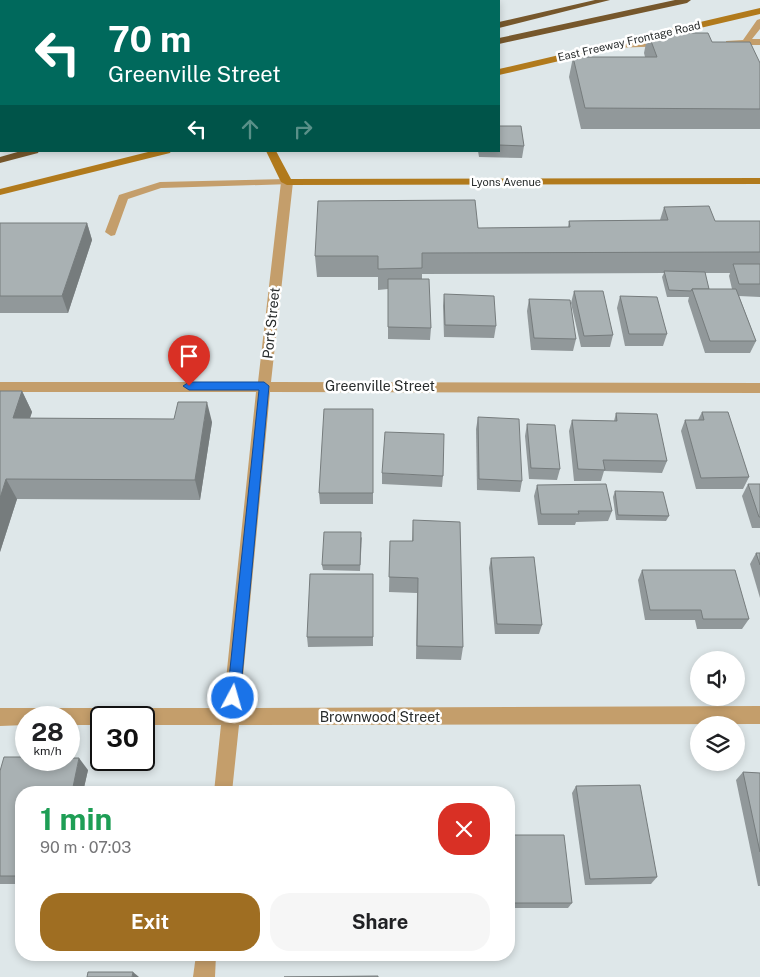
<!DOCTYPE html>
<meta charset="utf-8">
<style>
body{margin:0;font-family:"Public Sans",sans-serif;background:#f6f6f6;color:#202124;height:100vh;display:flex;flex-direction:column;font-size:19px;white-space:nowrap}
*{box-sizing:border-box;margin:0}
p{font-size:16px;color:#757577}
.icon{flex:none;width:28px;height:28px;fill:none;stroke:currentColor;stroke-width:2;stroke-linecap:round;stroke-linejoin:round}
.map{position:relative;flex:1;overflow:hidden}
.sheet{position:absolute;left:15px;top:786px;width:500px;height:175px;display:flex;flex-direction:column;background:#fff;border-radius:20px;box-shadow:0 2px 8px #0003}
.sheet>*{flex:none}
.banner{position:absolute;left:0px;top:0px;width:500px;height:152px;box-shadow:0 2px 8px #0003;background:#00695c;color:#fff;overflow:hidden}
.controls{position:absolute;left:690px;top:651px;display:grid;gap:10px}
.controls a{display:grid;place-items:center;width:55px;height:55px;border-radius:50%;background:#fff;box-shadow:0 2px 8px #0003;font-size:25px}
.speed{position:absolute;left:15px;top:706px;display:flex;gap:10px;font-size:25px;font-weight:700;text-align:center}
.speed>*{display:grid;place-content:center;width:65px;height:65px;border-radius:50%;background:#fff;box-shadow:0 2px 8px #0003;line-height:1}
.speed small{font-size:12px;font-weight:400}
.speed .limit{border:2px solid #111;border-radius:8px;background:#fff;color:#111}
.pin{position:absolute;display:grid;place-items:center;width:42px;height:42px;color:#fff;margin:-51px -21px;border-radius:50% 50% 50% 0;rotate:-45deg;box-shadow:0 0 5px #0007}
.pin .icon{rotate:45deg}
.me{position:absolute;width:55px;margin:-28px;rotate:6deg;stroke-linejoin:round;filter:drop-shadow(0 0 4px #0008)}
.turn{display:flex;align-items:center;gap:18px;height:105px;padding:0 25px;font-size:22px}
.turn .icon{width:65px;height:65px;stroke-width:2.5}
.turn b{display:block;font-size:35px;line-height:42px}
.lanes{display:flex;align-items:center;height:48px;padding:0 25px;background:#0003;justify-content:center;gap:25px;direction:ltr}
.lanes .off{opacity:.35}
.round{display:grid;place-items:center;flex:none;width:52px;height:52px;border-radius:20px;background:#f6f6f6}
.headline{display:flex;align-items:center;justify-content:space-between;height:85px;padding:0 25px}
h1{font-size:30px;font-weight:700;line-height:38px;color:#1e9e55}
.cta{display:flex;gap:10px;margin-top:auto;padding:10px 25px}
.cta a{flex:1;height:58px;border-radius:20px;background:#9f6e22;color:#fff;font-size:20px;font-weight:700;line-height:58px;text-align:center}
.cta a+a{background:#f6f6f6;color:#202124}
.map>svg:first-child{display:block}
</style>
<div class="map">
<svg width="760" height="977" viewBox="0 0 760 977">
<rect width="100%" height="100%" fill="#dee7e9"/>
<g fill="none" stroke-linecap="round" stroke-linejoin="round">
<path fill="#c49e6b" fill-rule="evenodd" d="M287 179 291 180 293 182 291 184 161 188 128 199 115 235 111 236 105 232 119 195 160 182Z"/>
<g fill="#c49e6b" fill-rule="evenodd">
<path d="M760 19V29L752 39H760V45H726V41L743 40 757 20Z"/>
<path d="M666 41 669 42V46L613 48 608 45 613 42Z"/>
<path d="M287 179 293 182 271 382 760 383V393L270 392 240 708 760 706V724L239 725 232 792H214L221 725H144V718H101V725H69V718H26V725L0 726V708H223L256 392H0V382H258L281 182Z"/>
<path d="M196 955H216L215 977H193Z"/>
</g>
<g fill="#b17a1c" fill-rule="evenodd">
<path d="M760 8V14L499 75V69Z"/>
<rect x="0" y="55" width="1" height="6"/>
<path d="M152 151H171L170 153 0 195V189Z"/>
<path d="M266 151H276L291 179 760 178V184L287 185 281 182Z"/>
</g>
<g fill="#76572c" fill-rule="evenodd">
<path d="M595 0H610L499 28V22Z"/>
<path d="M675 0H691L687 3 499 44V38Z"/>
<rect x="0" y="80" width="1" height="6"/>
<rect x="0" y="100" width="1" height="6"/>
<path d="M21 151H39L38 153 0 163V157Z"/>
</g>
</g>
<g fill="#91989a" fill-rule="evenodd">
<path d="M111 0H164L163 1H111Z"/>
<path d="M648 33 712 42 760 63V129H581L569 77 573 57H645L644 53Z"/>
<path d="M499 126 524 146 522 158 479 157 478 151H499Z"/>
<path d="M664 207 715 221H760V297L739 296 756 341 750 353H705L688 301 689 297H667L662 277 664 273 422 274V279L431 328 430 340 388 339V289L378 290V277H317L315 256 478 228 568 227 569 221 660 220ZM705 273H730L729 276 732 289H709Z"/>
<path d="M0 223H87L92 240 68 313H0Z"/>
<path d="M574 291 613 335 610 347H581L571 303Z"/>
<path d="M444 294 496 326 494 338 444 337 443 306Z"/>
<path d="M620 296 667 334 663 346H625L617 308Z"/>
<path d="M529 299 576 339 573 351 531 350 527 311Z"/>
<path d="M0 391H22L32 412 30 418 212 422 200 500 17 499 0 552Z"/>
<path d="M373 409V504H320L319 493Z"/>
<path d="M702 412 749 477 743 489H696L681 431 685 420H698Z"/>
<path d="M616 413 667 461 662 473 604 471 601 481H574L569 431 572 420 614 421Z"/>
<path d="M478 417 522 481 520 492 477 490 476 429Z"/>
<path d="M527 424 560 469 557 480 529 479 525 436Z"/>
<path d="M382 473 443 476 442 487 382 484Z"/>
<path d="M748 484H760V528H752L742 496Z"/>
<path d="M537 485 612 511 608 521 576 522 575 525H538L534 496Z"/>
<path d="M615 491 669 516 666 521 616 520 613 497Z"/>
<path d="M413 520 463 647 461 660 416 659 417 593 389 592 390 541H412Z"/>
<path d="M362 537 360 571 323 570 322 565Z"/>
<path d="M756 553H760V598L750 564Z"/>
<path d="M491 558 542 625 539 634H495L489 568Z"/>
<path d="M642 570 749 619 742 629H697L695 620H645L638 580Z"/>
<path d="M373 574V646L308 647 307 637Z"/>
<path d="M88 770 83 792H21V884H0V771Z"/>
<path d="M743 772 760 773V886H758L736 780Z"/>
<path d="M576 786 657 877 651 884 585 885 572 793Z"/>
<path d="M509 835 572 903 568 908H509Z"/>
</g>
<g fill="#767c7d">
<path d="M102 0H109L108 1H101Z"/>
<path d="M87 223 92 240 68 313 62 296Z"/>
<path d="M22 391 32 412 23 438 13 418Z"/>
<path d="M207 402 212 422 200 500 195 480Z"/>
<path d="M6 479 17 499 0 552V498Z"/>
<path d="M79 758 88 770 83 792H72Z"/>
<path d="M133 972 139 977H132Z"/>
</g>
<g fill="#a9b1b3" stroke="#767c7d">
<path d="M62 0H102L101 1H61Z"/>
<path d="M648 33H708L712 42H750L760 63V109L585 108 573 57H657Z"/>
<path d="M499 126H521L524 146 499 145Z"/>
<path d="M475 200 478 228 570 227 569 221 668 220 664 207 709 206 715 221H760V252L422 253V268L378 269V256H315L318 201Z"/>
<path d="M0 223H87L62 296H0Z"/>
<path d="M733 264H760V284H739Z"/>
<path d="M664 271 705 272 709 289H692L691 291 669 290Z"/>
<path d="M388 279H429L431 328 388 327Z"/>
<path d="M692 289H736L756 341H710Z"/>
<path d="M574 291H603L613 335 584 336Z"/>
<path d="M444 294 494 296 496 326 445 325Z"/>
<path d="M620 296 657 297 667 334H629Z"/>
<path d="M529 299 570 300 576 339 534 338Z"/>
<path d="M0 391H22L13 418 174 419 178 402H207L195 480 6 479 0 498Z"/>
<path d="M324 409H373V493H319Z"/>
<path d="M702 412H728L749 477 701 478 685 420H704Z"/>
<path d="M616 413 657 414 667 461 603 460 605 470 578 469 572 420 617 421Z"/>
<path d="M478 417 519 419 522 481 479 479Z"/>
<path d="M527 424 555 425 560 469 531 468Z"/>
<path d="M385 432 444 434 443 476 382 473Z"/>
<path d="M606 484 612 511H578L579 514H541L537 485Z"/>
<path d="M748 484H760V517H759Z"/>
<path d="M615 491 663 492 669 516 618 515Z"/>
<path d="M413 520 460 522 463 647 417 646 418 578 389 577 390 541H413Z"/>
<path d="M324 532H361L360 565H322Z"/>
<path d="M756 553H760V565Z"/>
<path d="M534 557 542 625 497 624 491 558Z"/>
<path d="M642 570H735L749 619H703L701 610H650Z"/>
<path d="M310 574H373V637H307Z"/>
<path d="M4 757H26V760H69V758H79L72 792H21V876H0V771Z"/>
<path d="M743 772 760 773V852Z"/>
<path d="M640 785 657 877 590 879 576 786Z"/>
<path d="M509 835H564L572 903H509Z"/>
<path d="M88 972H133L132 977H87Z"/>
<path d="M378 976V977H284Z"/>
</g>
<path fill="#1a73e8" stroke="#114b97" d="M189 382H264L269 386 240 698 238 702 233 704 229 702 227 698 259 390H189L183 386Z"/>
<g text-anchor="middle" stroke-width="5" stroke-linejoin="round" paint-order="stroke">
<g font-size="11" fill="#272b2b" stroke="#fff">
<text transform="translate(629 41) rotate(-13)" y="4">East Freeway Frontage Road</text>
<text x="506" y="186">Lyons Avenue</text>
</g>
<g font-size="14" fill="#272b2b" stroke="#fff">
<text transform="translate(271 323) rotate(-84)" y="5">Port Street</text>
<text x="380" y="391">Greenville Street</text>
<text x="380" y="722">Brownwood Street</text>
</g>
</g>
</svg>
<div class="controls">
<a><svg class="icon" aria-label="sound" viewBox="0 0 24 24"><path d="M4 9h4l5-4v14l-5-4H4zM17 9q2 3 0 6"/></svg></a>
<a><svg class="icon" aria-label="layers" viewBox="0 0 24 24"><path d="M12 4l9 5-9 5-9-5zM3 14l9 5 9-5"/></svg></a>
</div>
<div class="speed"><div>28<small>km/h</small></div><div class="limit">30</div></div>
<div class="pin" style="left:189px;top:386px;background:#d93025"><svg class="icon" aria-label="arrive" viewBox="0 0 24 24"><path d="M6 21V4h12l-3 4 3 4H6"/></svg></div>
<svg class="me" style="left:233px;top:698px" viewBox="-20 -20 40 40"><circle r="17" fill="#1a73e8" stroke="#fff" stroke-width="3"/><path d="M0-11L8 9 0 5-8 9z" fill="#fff"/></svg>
<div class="banner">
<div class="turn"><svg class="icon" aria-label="left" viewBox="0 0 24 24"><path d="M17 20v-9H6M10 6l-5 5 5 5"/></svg><div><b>70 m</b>Greenville Street</div></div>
<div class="lanes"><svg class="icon" aria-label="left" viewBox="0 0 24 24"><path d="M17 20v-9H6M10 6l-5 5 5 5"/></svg><svg class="icon off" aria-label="ahead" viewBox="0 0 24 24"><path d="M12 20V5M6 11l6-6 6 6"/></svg><svg class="icon off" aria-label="right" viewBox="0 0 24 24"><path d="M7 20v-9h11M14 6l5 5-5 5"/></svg></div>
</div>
<section class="sheet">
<div class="headline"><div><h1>1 min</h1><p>90 m · 07:03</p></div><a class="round" style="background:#d93025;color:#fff"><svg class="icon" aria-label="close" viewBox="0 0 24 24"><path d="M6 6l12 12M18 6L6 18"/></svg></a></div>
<div class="cta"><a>Exit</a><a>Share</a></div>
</section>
</div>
